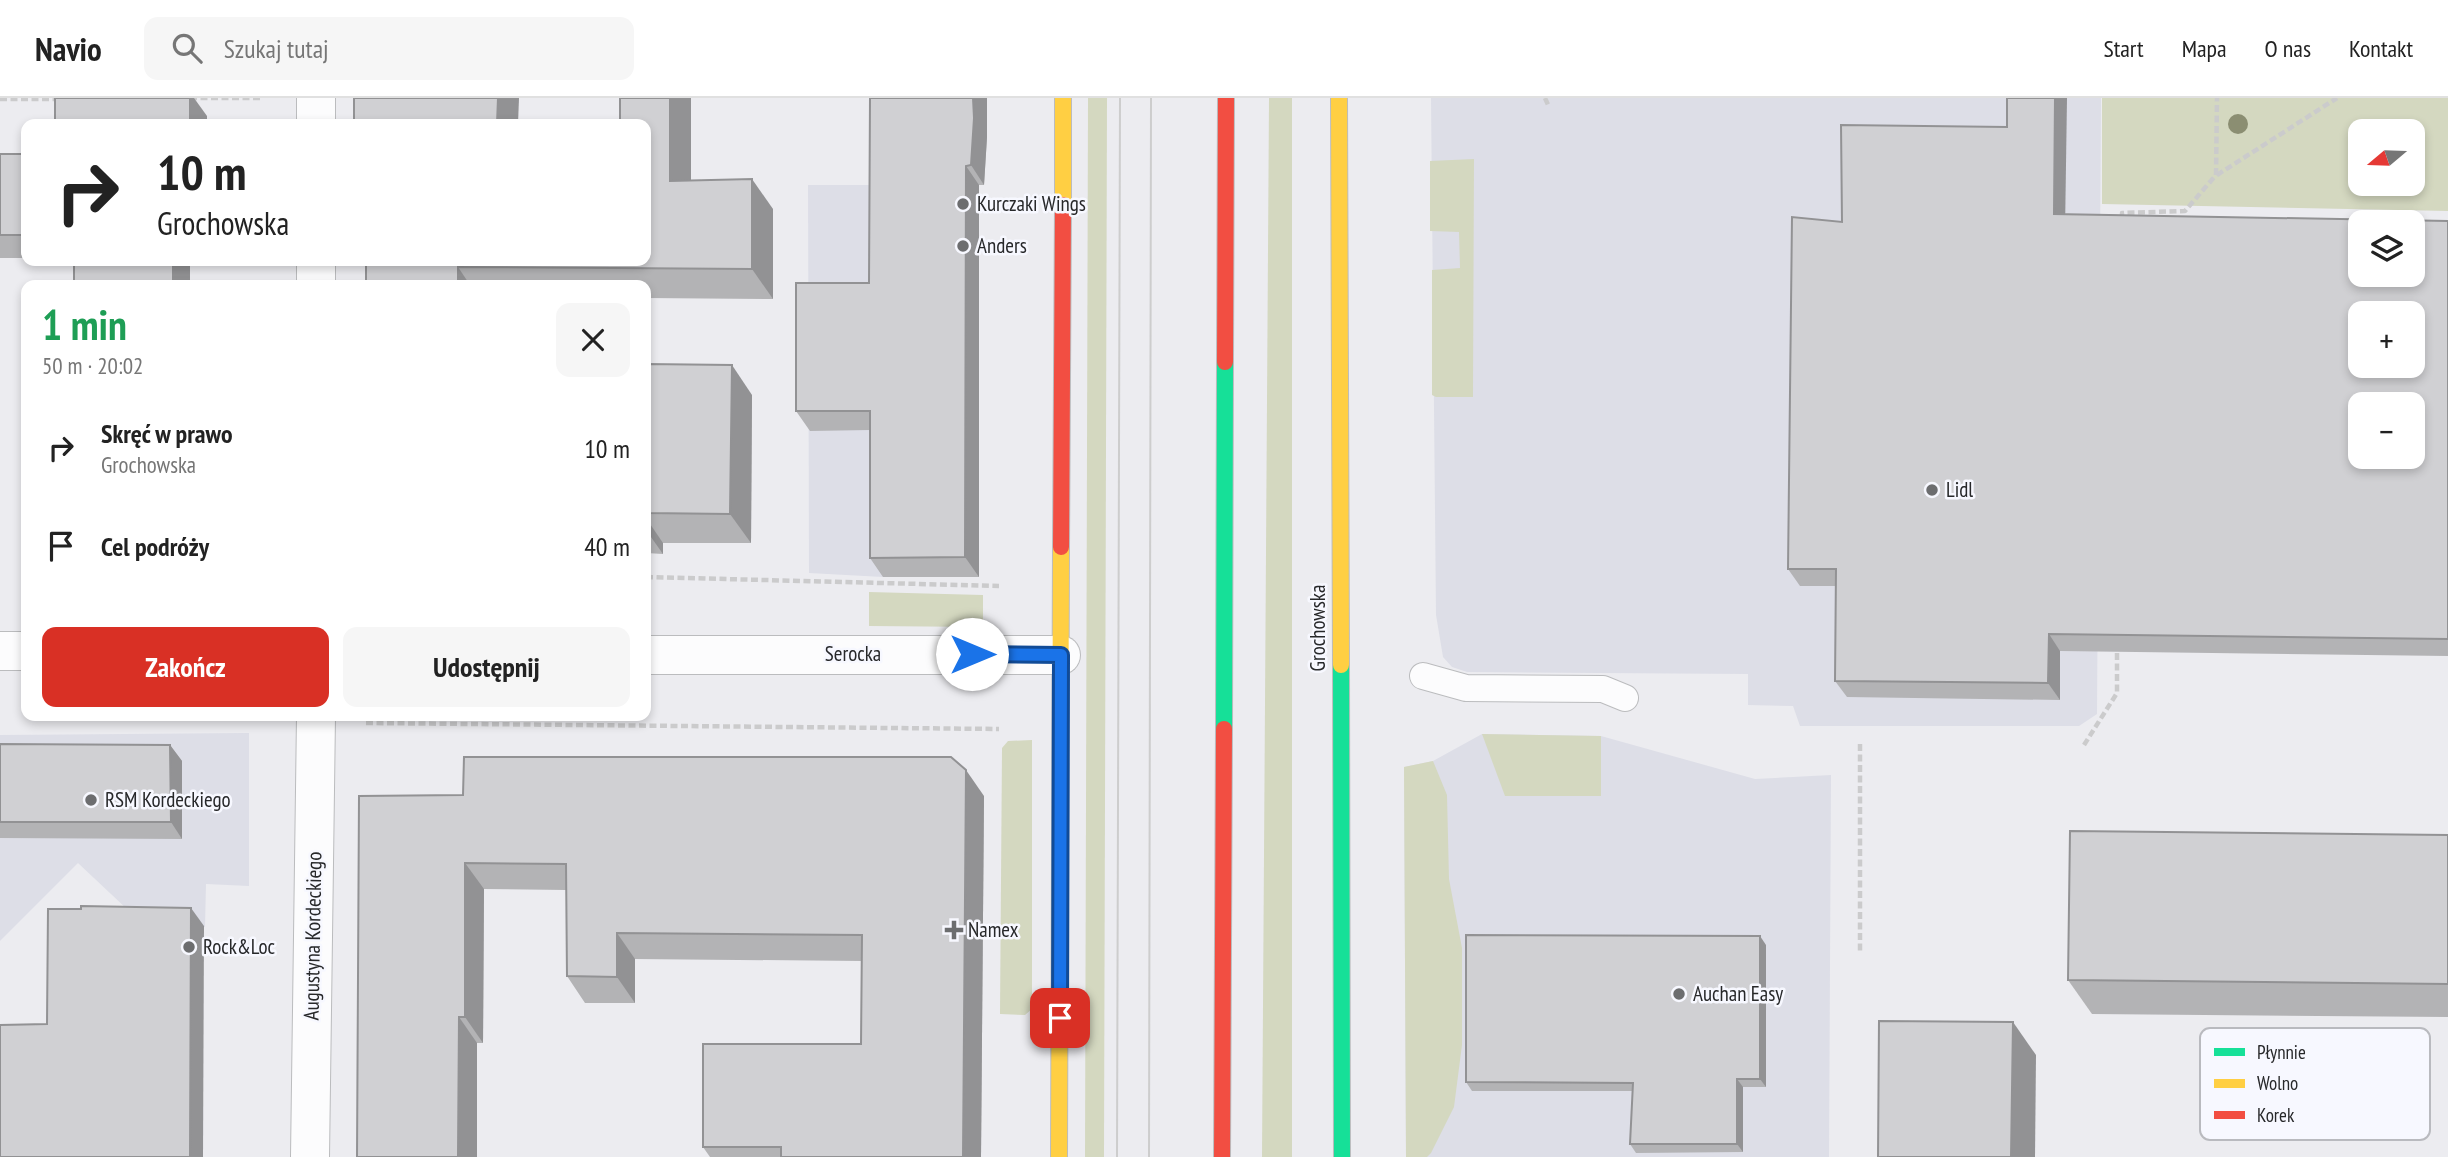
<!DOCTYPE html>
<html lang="pl">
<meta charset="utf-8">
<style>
body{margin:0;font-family:"PT Sans Narrow",sans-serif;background:#f6f6f6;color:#222;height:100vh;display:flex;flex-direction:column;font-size:26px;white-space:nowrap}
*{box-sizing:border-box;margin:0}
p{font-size:23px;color:#767676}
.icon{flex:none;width:38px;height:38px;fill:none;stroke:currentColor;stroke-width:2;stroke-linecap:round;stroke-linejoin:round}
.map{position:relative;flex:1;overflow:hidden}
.panel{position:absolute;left:21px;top:182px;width:630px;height:441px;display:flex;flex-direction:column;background:#fff;border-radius:14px;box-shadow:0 4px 10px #0003}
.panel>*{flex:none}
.hud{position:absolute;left:21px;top:21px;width:630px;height:147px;border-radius:14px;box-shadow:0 4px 10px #0003;background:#fff;color:#222;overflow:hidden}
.needle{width:46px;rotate:251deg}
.buttons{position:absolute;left:2348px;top:21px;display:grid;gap:14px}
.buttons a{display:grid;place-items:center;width:77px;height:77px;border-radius:14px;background:#fff;box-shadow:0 4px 10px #0003;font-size:35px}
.pin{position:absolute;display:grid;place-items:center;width:60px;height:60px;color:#fff;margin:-30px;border-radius:14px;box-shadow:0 4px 10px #0006}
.me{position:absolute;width:77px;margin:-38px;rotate:90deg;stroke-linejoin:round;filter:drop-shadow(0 0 5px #0008)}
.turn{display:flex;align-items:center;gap:24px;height:147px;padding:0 21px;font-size:32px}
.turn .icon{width:91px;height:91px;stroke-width:2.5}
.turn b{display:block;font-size:49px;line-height:60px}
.round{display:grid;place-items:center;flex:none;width:74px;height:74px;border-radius:14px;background:#f6f6f6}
.headline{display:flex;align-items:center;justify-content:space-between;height:119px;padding:0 21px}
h1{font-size:42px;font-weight:800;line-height:52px;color:#1e9e55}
.button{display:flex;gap:14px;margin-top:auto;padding:14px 21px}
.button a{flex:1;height:80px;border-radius:14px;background:#d93025;color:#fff;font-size:28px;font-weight:800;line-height:80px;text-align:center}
.button a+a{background:#f6f6f6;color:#222}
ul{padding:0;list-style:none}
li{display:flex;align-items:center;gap:21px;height:98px;padding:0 21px}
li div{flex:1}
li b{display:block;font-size:26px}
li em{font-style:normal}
header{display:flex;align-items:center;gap:42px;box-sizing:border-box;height:98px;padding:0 35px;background:#fff;border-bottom:2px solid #e0e0e0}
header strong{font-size:33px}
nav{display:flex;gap:38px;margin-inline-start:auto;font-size:24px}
.search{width:490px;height:63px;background:#f6f6f6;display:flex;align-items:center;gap:18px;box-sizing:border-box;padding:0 24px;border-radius:14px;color:#767676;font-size:26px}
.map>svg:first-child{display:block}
</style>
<header>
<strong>Navio</strong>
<div class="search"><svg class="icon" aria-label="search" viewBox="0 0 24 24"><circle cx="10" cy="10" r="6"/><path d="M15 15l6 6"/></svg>Szukaj tutaj</div>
<nav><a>Start</a><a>Mapa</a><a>O nas</a><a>Kontakt</a></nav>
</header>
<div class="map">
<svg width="2448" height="1059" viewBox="0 0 2448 1059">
<rect width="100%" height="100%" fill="#ececf0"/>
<g fill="#dddee7">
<path d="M1431 0H2101L2097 616 2079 628H1800L1793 608 1748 607V576L1467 574 1452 569 1443 559 1436 517Z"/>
<path d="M808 87H979V479H883L809 475Z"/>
<path d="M249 635V788L206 786 205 829 144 827 78 765 0 843V637Z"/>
<path d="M1482 636 1601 638 1755 681 1831 677 1829 1059H1406L1404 669 1433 663Z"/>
</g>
<g fill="#d4d8c0" fill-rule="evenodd">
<path d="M1088 0H1107L1104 1059H1085Z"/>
<path d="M1269 0H1292V1059H1262Z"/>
<path d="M2102 0H2448V113L2102 106ZM2413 33V86H2361V33Z"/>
<path d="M1474 61 1473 299H1436L1432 297V172L1460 170 1459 134 1430 133V63Z"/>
<path d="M869 494 983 497V529L869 528Z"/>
<path d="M1482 636 1601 638V698H1505Z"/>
<path d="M1032 642V911L1025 917 1000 916 1002 650 1008 643Z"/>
<path d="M1433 663 1447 697 1449 781 1462 850V947L1454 1009 1431 1055 1427 1059H1406L1404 669Z"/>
</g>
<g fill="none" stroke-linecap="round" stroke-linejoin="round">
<g stroke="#bbbcbe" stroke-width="28">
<path id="lane" d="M1423 578 1466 590 1603 591 1625 600"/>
</g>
<g stroke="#bbbcbe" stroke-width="40">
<g id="street">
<path d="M316 0V26"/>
<path d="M316 163V187"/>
<path d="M0 553H26"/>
<path d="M646 557H1061"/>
<path d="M310 1059 316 618"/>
</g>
</g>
<g stroke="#bbbcbe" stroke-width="18">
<g id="fast">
<path d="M1341 567 1342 1059"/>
<path d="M1224 631 1225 264"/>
</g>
</g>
<g stroke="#bbbcbe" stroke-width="18">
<g id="slow">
<path d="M1339 0 1341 567"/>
<path d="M1063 107V0"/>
<path d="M1059 1059 1061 449"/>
</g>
</g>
<g stroke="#bbbcbe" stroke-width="18">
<g id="jam">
<path d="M1225 264 1226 0"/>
<path d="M1061 449 1063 107"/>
<path d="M1222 1059 1224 631"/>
</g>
</g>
<g stroke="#cbcbcc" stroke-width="4.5" stroke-dasharray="7 3.5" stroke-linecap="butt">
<path d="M190 0H261"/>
<path d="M1545 0 1549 9"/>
<path d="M0 1H59"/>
<path d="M2217 77 2337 0"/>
<path d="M2122 120V115L2185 113 2216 77 2217 0"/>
<path d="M646 479 999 488"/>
<path d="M366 625 999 631"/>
<path d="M1860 646V853"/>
<path d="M2084 647 2117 595V549"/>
</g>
<use href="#lane" stroke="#fcfcfd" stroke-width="26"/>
<use href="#street" stroke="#fcfcfd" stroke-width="38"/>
<use href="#fast" stroke="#16e098" stroke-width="16"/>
<use href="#slow" stroke="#ffcf43" stroke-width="16"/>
<use href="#jam" stroke="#f24e42" stroke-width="16"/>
<g stroke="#cdcdcd" stroke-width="2">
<path d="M1117 1059 1120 0"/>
<path d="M1149 1059 1151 0"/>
</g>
</g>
<circle fill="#8b8e72" cx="2238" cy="26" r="10"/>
<g fill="#b3b3b5">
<path d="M870 0H987V39L984 87H979V479H883L870 460V332L810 333 796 313 869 185Z"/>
<rect x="0" y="56" width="26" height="104"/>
<path d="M691 83 773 111V201L646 200V187H366Z"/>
<path d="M2066 116 2448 123V558L2060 553V602L1847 599 1835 583 1836 488H1800L1788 471 1842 124Z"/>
<path d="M646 266 752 297 751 445H663V456L646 455Z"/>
<path d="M0 646 170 647 182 663V741L0 740Z"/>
<path d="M359 698H984L981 1059H710L703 1049 861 946 862 863 635 861V905H585L567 878 566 792 484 791 483 945H477V1059Z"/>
<path d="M2448 737V919L2092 916 2068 882Z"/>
<path d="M1766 847V989H1743V1054L1636 1055 1630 1046 1633 993H1472L1466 984Z"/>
</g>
<g fill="#929294">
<path d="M190 0H194L207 18V26H190Z"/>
<path d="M498 0H519L518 26H497Z"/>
<path d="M670 0H691V113L670 83Z"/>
<path d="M973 0H987V39L984 87 971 67Z"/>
<path d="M2055 0H2067L2065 133 2054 116Z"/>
<path d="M966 68 979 87V479L965 459Z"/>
<path d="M752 81 773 111V201L752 171Z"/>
<rect x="173" y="163" width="17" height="24"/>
<path d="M458 169 470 187H458Z"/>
<path d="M732 267 752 297 751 445 730 416Z"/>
<path d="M646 420 663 445V456L646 432Z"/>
<path d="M2049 536 2060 553V602L2048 585Z"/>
<path d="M170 647 182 663V741L171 724Z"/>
<path d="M966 672 984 698 981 1059H963Z"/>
<path d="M465 765 484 791 483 945 465 919Z"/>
<path d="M191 810 204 828 203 1059H190Z"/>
<path d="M617 835 635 861V905L617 879Z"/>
<path d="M1760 838 1766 847V989L1760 981Z"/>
<path d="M459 919 477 945V1059H458Z"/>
<path d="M2013 924 2036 957 2035 1059H2011Z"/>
<path d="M1737 981 1743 989V1054L1737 1046Z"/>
</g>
<g fill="#d0d0d3" stroke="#929294" stroke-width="2" fill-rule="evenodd">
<rect x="55" y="0" width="135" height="26"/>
<path d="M354 0H498L497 26H354Z"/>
<path d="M620 0H670V83L752 81V171L458 169V187H366V163H646V26H620Z"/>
<path d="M870 0H973L974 20 971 67 966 68 965 459 870 460V313H796V185H869Z"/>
<path d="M2007 0H2055L2054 116 2448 123V541L2049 536 2048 585 1835 583 1836 471H1788L1792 119 1842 124 1841 27 2007 29ZM2361 124H2413V177H2361ZM2361 215H2413V268H2361ZM2361 306H2413V359H2361Z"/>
<rect x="0" y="56" width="26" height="81"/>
<rect x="74" y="163" width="99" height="24"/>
<path d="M646 266 732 267 730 416 646 415Z"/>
<path d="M0 646 170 647 171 724H0Z"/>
<path d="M464 659H951L966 672 963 1059H781V1049H703V946H861L862 837 617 835V879L567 878 566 766 465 765V919H459L458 1059H357L359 698 463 697Z"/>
<path d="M2070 733 2448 737V886L2068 882Z"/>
<path d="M81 808 191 810 190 1059H0V927L47 926 48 811H81Z"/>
<path d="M1466 837 1760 838V981H1737V1046H1630L1633 985 1466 984Z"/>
<path d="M1879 923 2013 924 2011 1059H1878Z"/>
</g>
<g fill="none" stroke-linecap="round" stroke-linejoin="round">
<g stroke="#114b97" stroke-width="18">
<path id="route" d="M972 556 1061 557 1060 920"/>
</g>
<use href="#route" stroke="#1a73e8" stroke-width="12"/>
</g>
<g fill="#6c6d6f" stroke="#f7f8ff" stroke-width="2.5">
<circle cx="963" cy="106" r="7"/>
<circle cx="963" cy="148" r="7"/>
<circle cx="1932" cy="392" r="7"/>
<circle cx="91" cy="702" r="7"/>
<path d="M950.5 821.5h7v7h7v7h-7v7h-7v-7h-7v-7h7z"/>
<circle cx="189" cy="849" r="7"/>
<circle cx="1679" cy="896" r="7"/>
</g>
<g text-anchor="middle" stroke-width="5" stroke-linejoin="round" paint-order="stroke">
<g font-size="21" fill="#27282a" stroke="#f7f8ff" text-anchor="start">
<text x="977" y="113">Kurczaki Wings</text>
<text x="977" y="155">Anders</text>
<text x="1946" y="399">Lidl</text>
<text x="105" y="709">RSM Kordeckiego</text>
<text x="968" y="839">Namex</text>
<text x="203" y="856">Rock&amp;Loc</text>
<text x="1693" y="903">Auchan Easy</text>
</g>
<g font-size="21" fill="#27282a" stroke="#f7f8ff">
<text transform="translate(1318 530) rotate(-90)" y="7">Grochowska</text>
<text x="853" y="563">Serocka</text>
<text transform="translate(313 838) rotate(-89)" y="7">Augustyna Kordeckiego</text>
</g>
</g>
<rect x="2200" y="930" width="230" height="112" rx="10" fill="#f7f8ff" stroke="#b9babf" stroke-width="2"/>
<rect x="2214" y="950" width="31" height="8" fill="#16e098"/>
<rect x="2214" y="981" width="31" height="9" fill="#ffcf43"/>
<rect x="2214" y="1013" width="31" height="8" fill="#f24e42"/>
<g font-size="19" fill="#27282a">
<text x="2257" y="961">Płynnie</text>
<text x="2257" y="992">Wolno</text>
<text x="2257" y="1024">Korek</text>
</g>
</svg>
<div class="buttons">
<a><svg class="needle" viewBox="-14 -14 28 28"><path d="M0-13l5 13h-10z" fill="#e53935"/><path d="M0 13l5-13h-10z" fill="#767676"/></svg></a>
<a><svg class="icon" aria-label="layers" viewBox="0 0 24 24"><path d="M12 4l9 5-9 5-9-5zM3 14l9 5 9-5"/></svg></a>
<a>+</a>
<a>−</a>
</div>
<div class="pin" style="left:1060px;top:920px;background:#d93025"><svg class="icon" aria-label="arrive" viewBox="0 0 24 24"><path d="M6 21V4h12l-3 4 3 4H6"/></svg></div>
<svg class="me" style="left:972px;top:556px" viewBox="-20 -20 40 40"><circle r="19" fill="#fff"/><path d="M0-13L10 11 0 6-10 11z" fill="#1a73e8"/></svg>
<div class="hud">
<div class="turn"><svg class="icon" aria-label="right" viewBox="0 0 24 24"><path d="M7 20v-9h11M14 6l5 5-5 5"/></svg><div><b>10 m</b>Grochowska</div></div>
</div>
<section class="panel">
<div class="headline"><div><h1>1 min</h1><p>50 m · 20:02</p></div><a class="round"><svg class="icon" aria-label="close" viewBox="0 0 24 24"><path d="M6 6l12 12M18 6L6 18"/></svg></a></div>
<ul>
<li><svg class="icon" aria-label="right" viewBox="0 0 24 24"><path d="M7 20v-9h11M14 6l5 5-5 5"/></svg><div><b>Skręć w prawo</b><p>Grochowska</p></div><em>10 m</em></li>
<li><svg class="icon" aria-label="arrive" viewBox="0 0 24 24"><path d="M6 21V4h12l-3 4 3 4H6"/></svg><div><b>Cel podróży</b></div><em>40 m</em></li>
</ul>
<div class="button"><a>Zakończ</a><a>Udostępnij</a></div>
</section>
</div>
